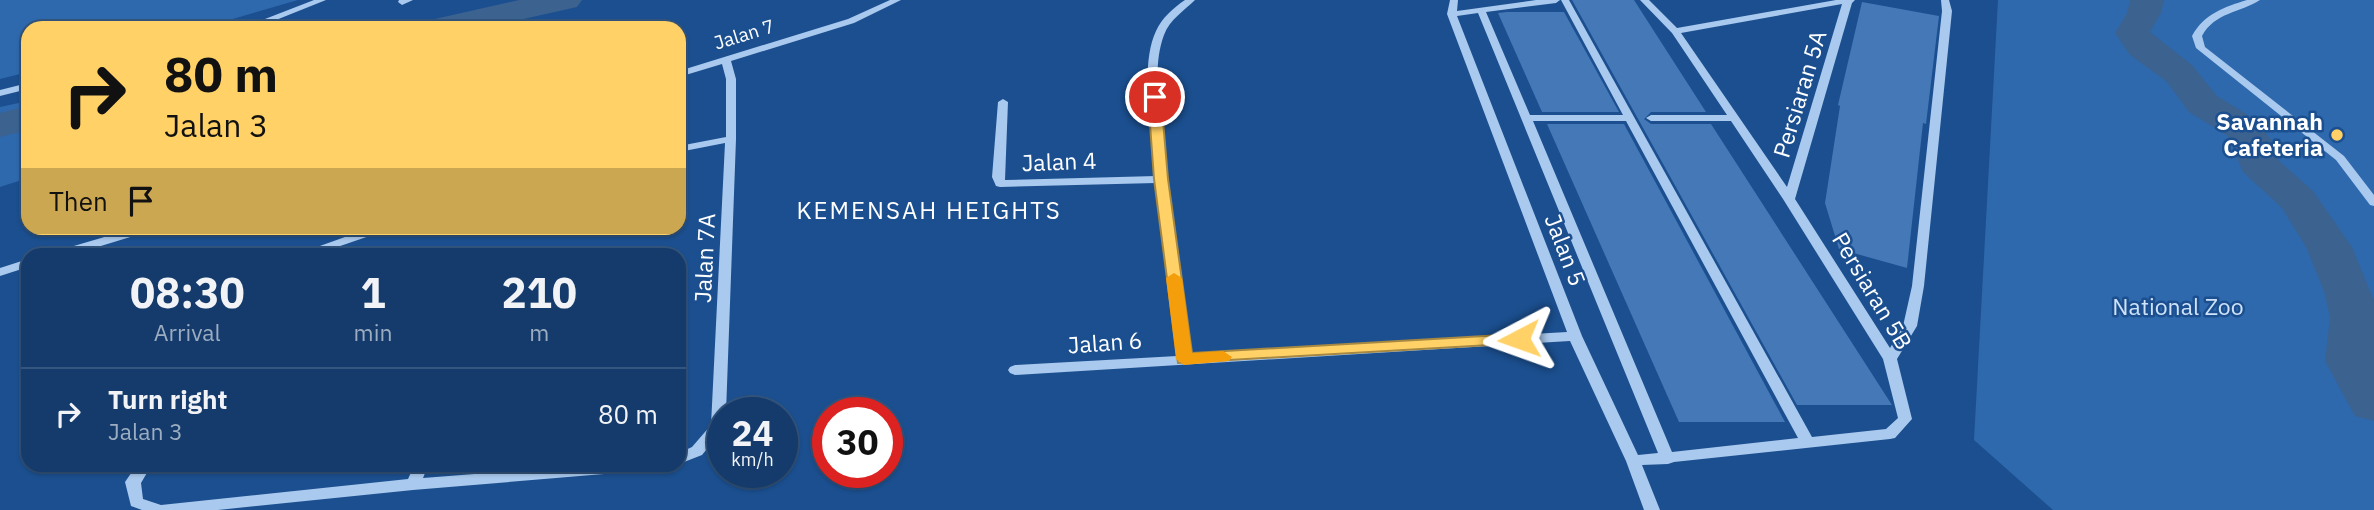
<!DOCTYPE html>
<style>
body{margin:0;font-family:"IBM Plex Sans",sans-serif;background:#214673;color:#f1f3f6;height:100vh;display:flex;flex-direction:column;font-size:26px;white-space:nowrap}
*{box-sizing:border-box;margin:0}
p{font-size:23px;color:#9dadc1}
.icon{flex:none;width:38px;height:38px;fill:none;stroke:currentColor;stroke-width:2;stroke-linecap:round;stroke-linejoin:round}
.map{position:relative;flex:1;overflow:hidden}
.panel{position:absolute;left:21px;top:248px;width:665px;height:224px;display:flex;flex-direction:column;background:#143b6b;border-radius:21px;box-shadow:0 2px 5px #0004,0 0 0 2px #33557e}
.panel>*{flex:none}
.hud{position:absolute;left:21px;top:21px;width:665px;height:214px;border-radius:21px;box-shadow:0 2px 5px #0004,0 0 0 2px #33557e;background:#ffd166;color:#111;overflow:hidden}
.speed{position:absolute;left:707px;top:397px;display:flex;gap:14px;font-size:35px;font-weight:700;text-align:center}
.speed>*{display:grid;place-content:center;width:91px;height:91px;border-radius:50%;background:#143b6b;box-shadow:0 2px 5px #0004,0 0 0 2px #33557e;line-height:1}
.speed small{font-size:18px;font-weight:400}
.speed .limit{border:10px solid #d22;background:#fff;color:#111}
.pin{position:absolute;display:grid;place-items:center;width:60px;height:60px;color:#fff;margin:-30px;border:4px solid #fff;border-radius:50%;box-shadow:0 2px 7px #0007}
.me{position:absolute;width:77px;margin:-38px;rotate:266deg;stroke-linejoin:round;filter:drop-shadow(0 0 5px #0008)}
.turn{display:flex;align-items:center;gap:24px;height:147px;padding:0 28px;font-size:32px}
.turn .icon{width:91px;height:91px;stroke-width:2.5}
.turn b{display:block;font-size:49px;line-height:60px}
.then{display:flex;align-items:center;height:66px;padding:0 28px;background:#0003;gap:14px;font-size:26px}
.eta{display:flex;justify-content:space-evenly;align-items:center;height:119px;text-align:center}
.eta b{font-size:42px;font-weight:700;line-height:49px}
ul{padding:0;list-style:none}
li{display:flex;align-items:center;gap:21px;height:91px;padding:0 28px;border-top:2px solid #33557e}
li div{flex:1}
li b{display:block;font-size:26px}
li em{font-style:normal}
.map>svg:first-child{display:block}
</style>
<div class="map">
<svg width="2374" height="510" viewBox="0 0 2374 510">
<rect width="100%" height="100%" fill="#1b4f8f"/>
<g fill="#2e69ad">
<path d="M0 0H298L202 28H28V72L0 79Z"/>
<path d="M1998 0H2374V510H2053L1974 440Z"/>
<path d="M28 101V178L0 187V107Z"/>
</g>
<g fill="none" stroke-linecap="round" stroke-linejoin="round">
<g fill="#3c6290" fill-rule="evenodd">
<path d="M519 0H582L577 7 484 28H421L426 21Z"/>
<path d="M2130 0H2164L2161 13 2150 32 2192 65 2217 96 2256 120 2272 141 2277 159 2313 191 2352 247 2374 300V421L2355 416 2325 361 2330 317 2324 291 2306 247 2282 208 2243 172 2228 136 2189 112 2166 81 2130 55 2115 33 2127 13Z"/>
<path d="M28 106V130L0 137V113Z"/>
</g>
</g>
<g fill="#4478b7">
<path d="M1572 0H1634L1706 112H1651L1644 119 1651 124H1711L1892 405H1797Z"/>
<path d="M1862 2 1939 16 1926 124 1923 123 1907 268 1839 249 1825 203 1840 106 1838 105Z"/>
<path d="M1507 12H1564L1619 112H1542L1498 13Z"/>
<path d="M1547 124H1624L1785 422H1679Z"/>
</g>
<g fill="none" stroke-linecap="round" stroke-linejoin="round">
<g fill="#a9c9ee" fill-rule="evenodd">
<path d="M314 0H326L256 28H242Z"/>
<path d="M399 0H413L402 5 398 2Z"/>
<path d="M890 0H901L854 23 731 61 736 79V139L726 413H723V430L702 455 679 464V453L692 447 711 425 725 143 679 152V146L726 137V79L722 64 679 77V71L848 19Z"/>
<path d="M1185 0H1195C1184 11 1170 19 1164 35 1152 67 1160 104 1163 136 1170 210 1181 282 1190 355L1567 332 1447 14 1450 0H1458L1457 11 1536 0H1560L1556 3 1486 12 1530 115H1623L1561 0H1569L1812 437 1886 429 1898 418 1883 359 1783 199 1731 121H1651L1646 118 1651 115H1727L1672 33 1640 0H1649L1677 28 1836 0H1855L1852 3 1795 199 1890 348 1903 326 1912 286 1942 11 1941 0H1949L1952 11 1924 286 1917 326 1897 359 1912 419 1895 438 1890 439 1674 462 1668 464 1642 465 1660 510H1644L1626 461 1570 341 1015 375 1010 373 1008 370 1010 367 1015 365 1177 356 1156 183 1000 187 996 186 992 177 998 102 1003 99 1008 102 1005 180 1156 176C1152 137 1139 66 1156 31 1162 18 1173 8 1185 0ZM1842 4 1787 187 1681 33ZM1478 13 1658 453 1638 455 1582 336 1457 16ZM1533 121H1626L1798 438 1672 452Z"/>
<path d="M2247 0H2260C2240 13 2215 12 2202 36L2205 47 2344 156 2374 195V206L2370 205 2336 160 2196 48 2192 36C2204 14 2224 7 2247 0Z"/>
<path d="M28 83V89L0 96V90Z"/>
<path d="M135 228H152L150 231 68 256H48L50 253Z"/>
<path d="M370 228H386L384 231 311 256H292Z"/>
<path d="M28 259V267L0 276V268Z"/>
<path d="M136 466H151L141 483 143 499 161 505 408 479 414 466H428L423 478 578 466H647L645 470 640 471 413 490 218 510H142L131 506 125 482Z"/>
</g>
</g>
<path fill="#ffd166" stroke="#a68842" stroke-width="2" d="M1155 93 1161 97 1168 179 1192 353 1519 334 1525 335 1528 339 1525 343 1178 363 1154 179 1148 97Z"/>
<path fill="#f59e0b" d="M1174 273 1182 278 1192 353 1223 351 1232 357 1229 361 1184 365 1176 359 1166 278Z"/>
<circle fill="#ffd166" stroke="#1b4f8f" stroke-width="2.5" cx="2337" cy="135" r="7"/>
<g text-anchor="middle" stroke-width="5" stroke-linejoin="round" paint-order="stroke">
<g font-size="19" fill="#fff" stroke="#1b4f8f">
<text transform="translate(744 34) rotate(-17)" y="7">Jalan 7</text>
</g>
<g font-size="23" fill="#fff" stroke="#1b4f8f">
<text transform="translate(1800 94) rotate(-73)" y="8">Persiaran 5A</text>
<text transform="translate(1059 162) rotate(-2)" y="8">Jalan 4</text>
<text transform="translate(1565 250) rotate(69)" y="8">Jalan 5</text>
<text transform="translate(705 258) rotate(-87)" y="8">Jalan 7A</text>
<text transform="translate(1872 291) rotate(59)" y="8">Persiaran 5B</text>
<text transform="translate(1105 343) rotate(-4)" y="8">Jalan 6</text>
</g>
<g font-size="23" font-weight="bold" fill="#fff" stroke="#1b4f8f" text-anchor="end">
<text x="2323" y="130">Savannah<tspan x="2323" dy="26">Cafeteria</tspan></text>
</g>
<g font-size="23" fill="#cfe3fa" stroke="#1b4f8f">
<text x="2178" y="315">National Zoo</text>
</g>
<g font-size="24" letter-spacing="2" fill="#fff" stroke="#1b4f8f">
<text x="929" y="219">KEMENSAH HEIGHTS</text>
</g>
</g>
</svg>
<div class="speed"><div>24<small>km/h</small></div><div class="limit">30</div></div>
<div class="pin" style="left:1155px;top:97px;background:#d93025"><svg class="icon" aria-label="arrive" viewBox="0 0 24 24"><path d="M6 21V4h12l-3 4 3 4H6"/></svg></div>
<svg class="me" style="left:1519px;top:339px" viewBox="-20 -20 40 40"><path d="M0-17L14 15 0 8-14 15z" fill="#ffd166" stroke="#fff" stroke-width="4"/></svg>
<div class="hud">
<div class="turn"><svg class="icon" aria-label="right" viewBox="0 0 24 24"><path d="M7 20v-9h11M14 6l5 5-5 5"/></svg><div><b>80 m</b>Jalan 3</div></div>
<div class="then">Then<svg class="icon" aria-label="arrive" viewBox="0 0 24 24"><path d="M6 21V4h12l-3 4 3 4H6"/></svg></div>
</div>
<section class="panel">
<div class="eta">
<div><b>08:30</b><p>Arrival</p></div>
<div><b>1</b><p>min</p></div>
<div><b>210</b><p>m</p></div>
</div>
<ul>
<li><svg class="icon" aria-label="right" viewBox="0 0 24 24"><path d="M7 20v-9h11M14 6l5 5-5 5"/></svg><div><b>Turn right</b><p>Jalan 3</p></div><em>80 m</em></li>
</ul>
</section>
</div>
